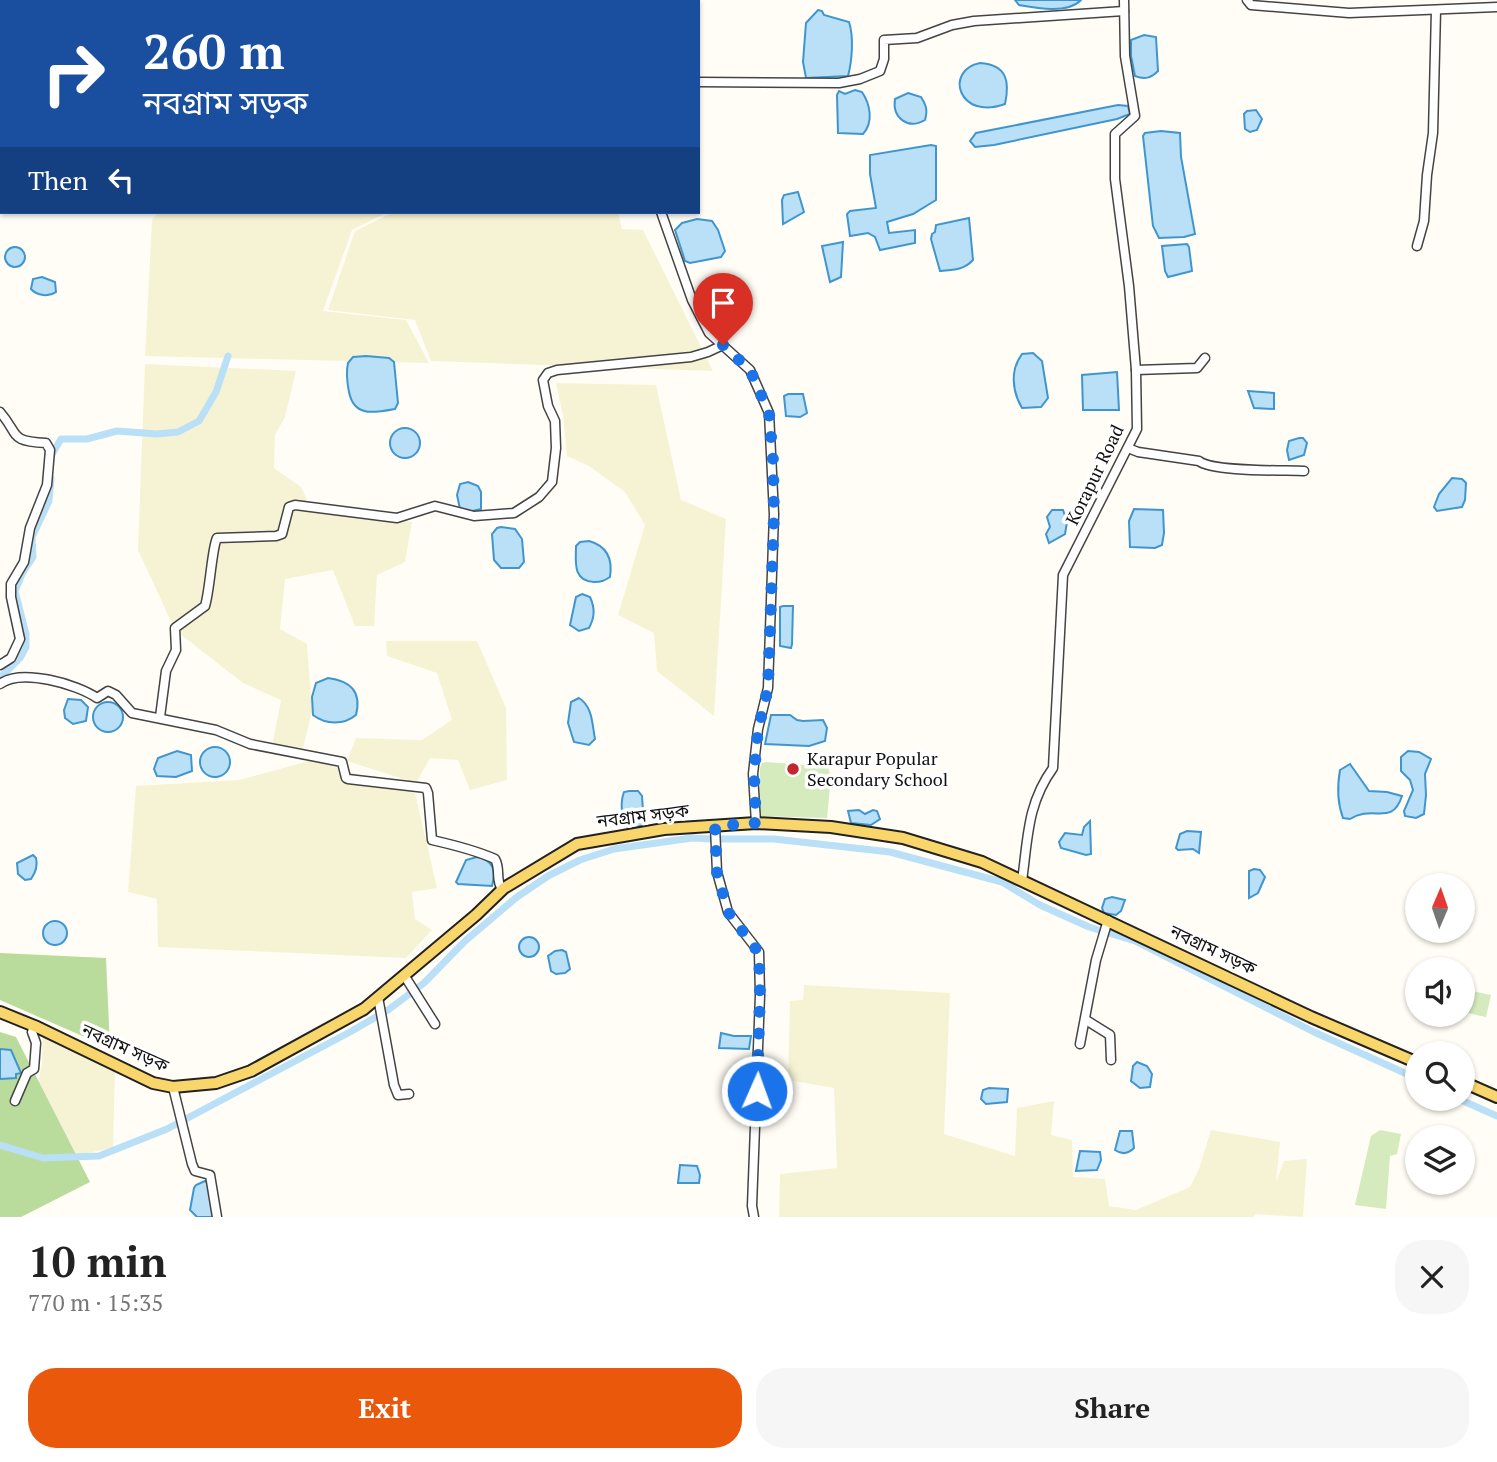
<!DOCTYPE html>
<meta charset="utf-8">
<style>
body{margin:0;font-family:"PT Serif","Noto Sans Bengali",serif;background:#f6f6f6;color:#222;height:100vh;display:flex;flex-direction:column;font-size:26px;white-space:nowrap}
*{box-sizing:border-box;margin:0}
p{font-size:23px;color:#767676}
.icon{flex:none;width:38px;height:38px;fill:none;stroke:currentColor;stroke-width:2;stroke-linecap:round;stroke-linejoin:round}
.map{position:relative;height:1217px;overflow:hidden}
.sheet{display:flex;flex-direction:column;background:#fff;flex:1}
.sheet>*{flex:none}
.top-card{position:absolute;left:0px;top:0px;width:700px;height:214px;box-shadow:0 2px 5px #0004;background:#1a4fa0;color:#fff;overflow:hidden}
.needle{width:46px;rotate:2deg}
.buttons{position:absolute;left:1405px;top:873px;display:grid;gap:14px}
.buttons a{display:grid;place-items:center;width:70px;height:70px;border-radius:50%;background:#fff;box-shadow:0 2px 5px #0004;font-size:35px}
.pin{position:absolute;display:grid;place-items:center;width:60px;height:60px;color:#fff;margin:-72px -30px;border-radius:50% 50% 50% 0;rotate:-45deg;box-shadow:0 0 7px #0007}
.pin .icon{rotate:45deg}
.me{position:absolute;width:77px;margin:-38px;rotate:2deg;stroke-linejoin:round;filter:drop-shadow(0 0 5px #0008)}
.turn{display:flex;align-items:center;gap:24px;height:147px;padding:0 28px;font-size:32px}
.turn .icon{width:91px;height:91px;stroke-width:2.5}
.turn b{display:block;font-size:49px;line-height:60px}
.then{display:flex;align-items:center;height:66px;padding:0 28px;background:#0003;gap:14px;font-size:26px}
.round{display:grid;place-items:center;flex:none;width:74px;height:74px;border-radius:28px;background:#f6f6f6}
.headline{display:flex;align-items:center;justify-content:space-between;height:119px;padding:0 28px}
h1{font-size:42px;font-weight:800;line-height:52px}
.cta{display:flex;gap:14px;margin-top:auto;padding:14px 28px}
.cta a{flex:1;height:80px;border-radius:28px;background:#ea580c;color:#fff;font-size:28px;font-weight:800;line-height:80px;text-align:center}
.cta a+a{background:#f6f6f6;color:#222}
.map>svg:first-child{display:block}
</style>
<div class="map">
<svg width="1497" height="1217" viewBox="0 0 1497 1217">
<rect width="100%" height="100%" fill="#fffdf5"/>
<g fill="#f6f3d4">
<path d="M159 212H388L352 230 323 311 406 320 429 363 145 356 152 220Z"/>
<path d="M394 212H618L622 229 643 230 713 371 431 361 415 320 328 310 355 231Z"/>
<path d="M145 364 296 371 285 417 275 435 274 468 301 487 312 511 412 522 405 562 377 575 374 626H355L333 570 285 579 280 629 307 644 312 711 303 748 272 746 281 700 243 683 175 630 138 550Z"/>
<path d="M556 383 656 385 681 500 726 519 714 716 657 671 654 633 618 615 645 525 625 492 589 466 567 456 563 415Z"/>
<path d="M386 641H477L506 708 507 780 470 790 458 760 430 758 416 783 347 761 356 738 422 740 452 720 437 673 387 656Z"/>
<path d="M313 760 415 793 437 888 412 892 415 919 432 930 406 958 158 947 157 899 128 892 136 786 239 780Z"/>
<path d="M804 985 950 993 944 1134 1015 1156 1017 1108 1054 1101 1051 1135 1072 1140 1073 1177 1105 1179 1109 1206 1136 1210 1190 1187 1199 1169 1211 1130 1280 1142 1276 1182 1284 1161 1307 1159 1303 1217 1255 1214 1254 1217H779L780 1174 837 1168 834 1088 788 1080 790 1001 803 1000Z"/>
<path d="M43 1034 115 1069 113 1148 77 1155 34 1100 42 1064Z"/>
</g>
<g fill="#d5ebbd">
<path d="M766 762 828 767 831 777 827 818 761 816 759 814 760 768 762 763Z"/>
<path d="M1463 989 1491 995 1486 1017 1463 1012Z"/>
<path d="M1380 1130 1401 1134 1397 1154 1390 1156 1386 1209 1355 1205 1371 1136Z"/>
</g>
<g fill="#b9dc9c">
<path d="M0 953 106 958 110 1048 0 1000Z"/>
<path d="M0 1032 16 1037 90 1182 21 1217H0Z"/>
</g>
<g fill="#b9e0f7" stroke="#3f96cf" stroke-width="2">
<path d="M1015 0H1081C1068 14 1036 8 1019 5Z"/>
<path d="M818 10 822 11 824 15 849 22C854 37 852 61 848 76L806 78 803 62 806 23Z"/>
<path d="M1144 35 1156 37 1158 71C1151 78 1145 80 1135 76L1131 56V40Z"/>
<path d="M980 63C1007 65 1010 81 1005 104 958 121 944 70 980 63Z"/>
<path d="M855 90 862 92C870 104 874 122 863 134L838 133 837 95 839 91 845 94Z"/>
<path d="M908 93 921 97C926 105 928 110 925 120 908 130 892 118 895 99Z"/>
<path d="M1118 105 1128 106 1130 114 1117 119 994 145 975 147 970 141 976 133Z"/>
<path d="M1256 110 1262 119 1257 130 1250 132 1245 129 1244 114 1247 111Z"/>
<path d="M1161 131 1180 133 1181 157 1195 234 1184 237 1159 238 1153 226 1143 136 1145 133Z"/>
<path d="M931 145 936 146V200L913 214 887 222 889 233 915 230V243L880 250 875 237 868 233 850 236 847 214 850 211 876 208 870 174V155Z"/>
<path d="M798 192 804 212 783 224 782 200 784 195Z"/>
<path d="M969 218 973 260C964 270 953 270 940 271L931 239 932 234 935 232 936 225Z"/>
<path d="M697 219 712 221 718 230 725 251 721 257 690 263 685 261 675 230 682 223Z"/>
<path d="M843 242 841 277 830 282 822 246Z"/>
<path d="M1187 244 1189 247 1192 271 1168 277 1165 271 1162 246Z"/>
<circle cx="15" cy="257" r="10"/>
<path d="M42 277 55 282 56 292C49 297 37 296 31 289L33 279Z"/>
<path d="M1033 353 1042 361 1048 398 1041 407 1022 408C1012 391 1010 370 1022 354Z"/>
<path d="M366 356 389 358 394 362 398 403 395 409C373 413 354 417 349 392 347 382 346 372 348 363L353 357Z"/>
<path d="M1117 372 1119 410H1083L1082 375Z"/>
<path d="M1248 391 1274 393V409L1254 408Z"/>
<path d="M788 394H803L807 413 800 417 786 416 784 396Z"/>
<circle cx="405" cy="443" r="15"/>
<path d="M1299 438H1303L1307 443 1304 455 1289 460 1287 450 1289 441Z"/>
<path d="M1452 478 1462 479 1466 483 1465 500 1462 507 1437 511 1434 507 1439 494Z"/>
<path d="M468 482 478 486 481 492V509L468 512 460 509 457 495 460 484Z"/>
<path d="M1134 509 1163 510 1164 533 1162 545 1155 548 1130 547 1129 521Z"/>
<path d="M1052 510H1063L1067 522 1065 534 1049 543 1046 534 1050 527 1047 517Z"/>
<path d="M501 527 515 529 522 539 524 562 519 568H501L494 560 492 534 497 528Z"/>
<path d="M589 541C607 546 613 558 610 577 604 581 601 582 594 582 572 581 576 561 576 546L580 542Z"/>
<path d="M582 594 590 597C595 608 595 617 589 628L579 631 570 625 576 597Z"/>
<path d="M783 606H793L792 644 791 648 780 646V607Z"/>
<path d="M328 678C350 681 362 691 356 715 344 725 326 725 313 715L312 697 316 683Z"/>
<path d="M579 698C593 707 592 724 595 739L589 745 574 742 568 723 571 702Z"/>
<path d="M68 699 81 700 88 707 86 721 73 724 65 718 64 710Z"/>
<circle cx="108" cy="717" r="15"/>
<path d="M771 715H790L797 720 803 721 823 720 827 728 825 741 809 746 765 744Z"/>
<circle cx="215" cy="762" r="15"/>
<path d="M177 751 191 755 192 771 176 777 157 776 154 769 158 758Z"/>
<path d="M1408 751 1419 752 1431 759 1425 774 1426 795 1424 814 1416 818 1405 816 1404 811 1413 790 1410 780 1401 771V757Z"/>
<path d="M1350 764 1369 791 1387 792 1402 796C1392 827 1373 804 1350 819L1343 818C1337 802 1337 787 1340 770Z"/>
<path d="M629 791H638L642 796 644 825 629 829C621 821 620 802 624 792Z"/>
<path d="M859 810 865 814 873 810 877 811 880 819 871 825 851 823 848 811Z"/>
<path d="M1090 821 1091 854 1086 855 1061 848 1059 842 1065 833 1082 835 1084 827Z"/>
<path d="M1187 831 1201 832 1199 853 1193 849 1178 850 1176 848 1180 834Z"/>
<path d="M33 855 36 858C38 866 36 872 31 879L25 880 18 874 17 863Z"/>
<path d="M477 857C494 860 496 871 492 886L458 884 456 882 466 860Z"/>
<path d="M1254 869 1260 870 1265 877 1258 893 1249 898V871Z"/>
<path d="M1112 897 1125 900 1121 911 1116 915 1104 913 1102 908 1105 899Z"/>
<circle cx="55" cy="933" r="12"/>
<circle cx="529" cy="947" r="10"/>
<path d="M562 950 566 952 570 969 565 973 556 974 551 971 548 956 555 951Z"/>
<path d="M721 1033 734 1036H751L749 1049 719 1048Z"/>
<path d="M0 1049 11 1050 21 1073 16 1074V1078L0 1079Z"/>
<path d="M1137 1062 1147 1066 1152 1074 1150 1087 1140 1088 1131 1081 1133 1066Z"/>
<path d="M989 1088 1008 1089 1007 1102 986 1104 981 1099 983 1090Z"/>
<path d="M1120 1131H1132L1134 1148C1128 1154 1122 1155 1115 1150Z"/>
<path d="M1080 1151 1100 1152 1101 1160 1097 1170 1076 1171Z"/>
<path d="M680 1165 697 1166 700 1175 699 1183H678Z"/>
<path d="M205 1181 210 1185 214 1217H197L190 1210 194 1188 196 1185Z"/>
</g>
<g fill="none" stroke-linecap="round" stroke-linejoin="round">
<g stroke="#b9e0f7" stroke-width="7">
<path d="M51 456 61 439H87L117 431 157 434 178 432 199 421 216 392 228 356"/>
<path d="M0 678 20 658 26 647V634L15 591 23 572 33 557 32 537 49 501 51 479"/>
<path d="M719 839H774L890 852 1002 882 1040 905 1089 927 1135 941 1314 1032 1418 1079"/>
<path d="M1459 1099 1497 1116"/>
<path d="M0 1145 43 1158 99 1156 167 1129 350 1032 388 1010 424 983 465 941 517 897 548 876 580 860 614 849 692 838 712 839"/>
</g>
<g stroke="#444" stroke-width="11">
<g id="minor">
<path d="M446 0 447 2"/>
<path d="M624 0V2"/>
<path d="M1247 0 1251 5 1349 13 1497 7"/>
<path d="M41 2 42 0"/>
<path d="M0 32H2"/>
<path d="M698 82 839 83 860 79 880 71 884 59V40L917 38 952 25 974 21 1124 11"/>
<path d="M661 212 692 300 709 333 750 370 769 413 774 514 768 688 758 729 753 774 756 823"/>
<path d="M1417 246 1424 221 1427 175 1433 133 1436 10"/>
<path d="M1136 370 1197 368 1205 358"/>
<path d="M0 412C20 435 8 441 46 443L50 450 47 485 30 528 24 562 11 584V597L20 639 11 658 0 665"/>
<path d="M1128 448 1138 452 1199 461C1212 472 1284 470 1304 471"/>
<path d="M0 684C21 668 77 684 97 698L108 691 116 695 132 713 216 730 250 744 342 762 346 778 348 779 426 788 428 793 432 840C454 845 475 850 495 859 501 869 495 880 502 889"/>
<path d="M160 717 166 671 176 650 175 628 205 606C210 590 212 547 217 538L276 536 282 534 289 507 295 505 397 518 435 506 474 516 514 513 539 497 552 482 556 448 555 421 548 406 543 380 548 373 557 370 691 357 708 352 723 345"/>
<path d="M715 826 717 872 728 912 759 952 760 995 752 1206 754 1217"/>
<path d="M1022 881C1028 838 1027 804 1053 768L1063 575 1137 429 1136 370 1129 286 1115 179V134L1135 116 1125 56 1124 0"/>
<path d="M404 975 435 1024"/>
<path d="M378 997 394 1085 398 1095 409 1094"/>
<path d="M1086 1020 1110 1035 1111 1060"/>
<path d="M1080 1044 1096 960 1108 920"/>
<path d="M173 1087 192 1164 195 1171 210 1175 217 1217"/>
<path d="M15 1101 27 1073 34 1069 36 1043 32 1032 34 1025"/>
</g>
</g>
<g stroke="#222" stroke-width="14">
<g id="major">
<path d="M0 1012 37 1027 153 1083 173 1087 216 1083 251 1071 364 1009 476 915 504 888 577 844 664 829 756 823 831 827 903 838 982 862 1311 1017 1418 1063"/>
<path d="M1463 1082 1497 1097"/>
</g>
</g>
<use href="#minor" stroke="#fff" stroke-width="8"/>
<use href="#major" stroke="#f9d66b" stroke-width="10"/>
</g>
<g fill="none" stroke-linecap="round" stroke-linejoin="round">
<path stroke="#1a73e8" stroke-width="12" stroke-dasharray="0 21.6" d="M723 345 750 370 769 413 773 460 774 514 768 688 758 730 754 774 756 823 715 826 717 873 728 912 759 953 760 995 757 1091"/>
</g>
<circle fill="#c4262e" stroke="#fff" stroke-width="2.5" cx="793" cy="769" r="7"/>
<g text-anchor="middle" stroke-width="7" stroke-linejoin="round" paint-order="stroke">
<g font-size="18" fill="#111" stroke="#fff">
<text transform="translate(1095 475) rotate(-64)" y="6">Korapur Road</text>
<text transform="translate(643 816) rotate(-7)" y="6">নবগ্রাম সড়ক</text>
<text transform="translate(1213 950) rotate(25)" y="6">নবগ্রাম সড়ক</text>
<text transform="translate(125 1048) rotate(24)" y="6">নবগ্রাম সড়ক</text>
</g>
<g font-size="18" fill="#111" stroke="#fff" text-anchor="start">
<text x="807" y="765">Karapur Popular<tspan x="807" dy="21">Secondary School</tspan></text>
</g>
</g>
</svg>
<div class="buttons">
<a><svg class="needle" viewBox="-14 -14 28 28"><path d="M0-13l5 13h-10z" fill="#e53935"/><path d="M0 13l5-13h-10z" fill="#767676"/></svg></a>
<a><svg class="icon" aria-label="sound" viewBox="0 0 24 24"><path d="M4 9h4l5-4v14l-5-4H4zM17 9q2 3 0 6"/></svg></a>
<a><svg class="icon" aria-label="search" viewBox="0 0 24 24"><circle cx="10" cy="10" r="6"/><path d="M15 15l6 6"/></svg></a>
<a><svg class="icon" aria-label="layers" viewBox="0 0 24 24"><path d="M12 4l9 5-9 5-9-5zM3 14l9 5 9-5"/></svg></a>
</div>
<div class="pin" style="left:723px;top:345px;background:#d93025"><svg class="icon" aria-label="arrive" viewBox="0 0 24 24"><path d="M6 21V4h12l-3 4 3 4H6"/></svg></div>
<svg class="me" style="left:757px;top:1091px" viewBox="-20 -20 40 40"><circle r="17" fill="#1a73e8" stroke="#fff" stroke-width="3"/><path d="M0-11L8 9 0 5-8 9z" fill="#fff"/></svg>
<div class="top-card">
<div class="turn"><svg class="icon" aria-label="right" viewBox="0 0 24 24"><path d="M7 20v-9h11M14 6l5 5-5 5"/></svg><div><b>260 m</b>নবগ্রাম সড়ক</div></div>
<div class="then">Then<svg class="icon" aria-label="left" viewBox="0 0 24 24"><path d="M17 20v-9H6M10 6l-5 5 5 5"/></svg></div>
</div>
</div>
<section class="sheet">
<div class="headline"><div><h1>10 min</h1><p>770 m · 15:35</p></div><a class="round"><svg class="icon" aria-label="close" viewBox="0 0 24 24"><path d="M6 6l12 12M18 6L6 18"/></svg></a></div>
<div class="cta"><a>Exit</a><a>Share</a></div>
</section>
